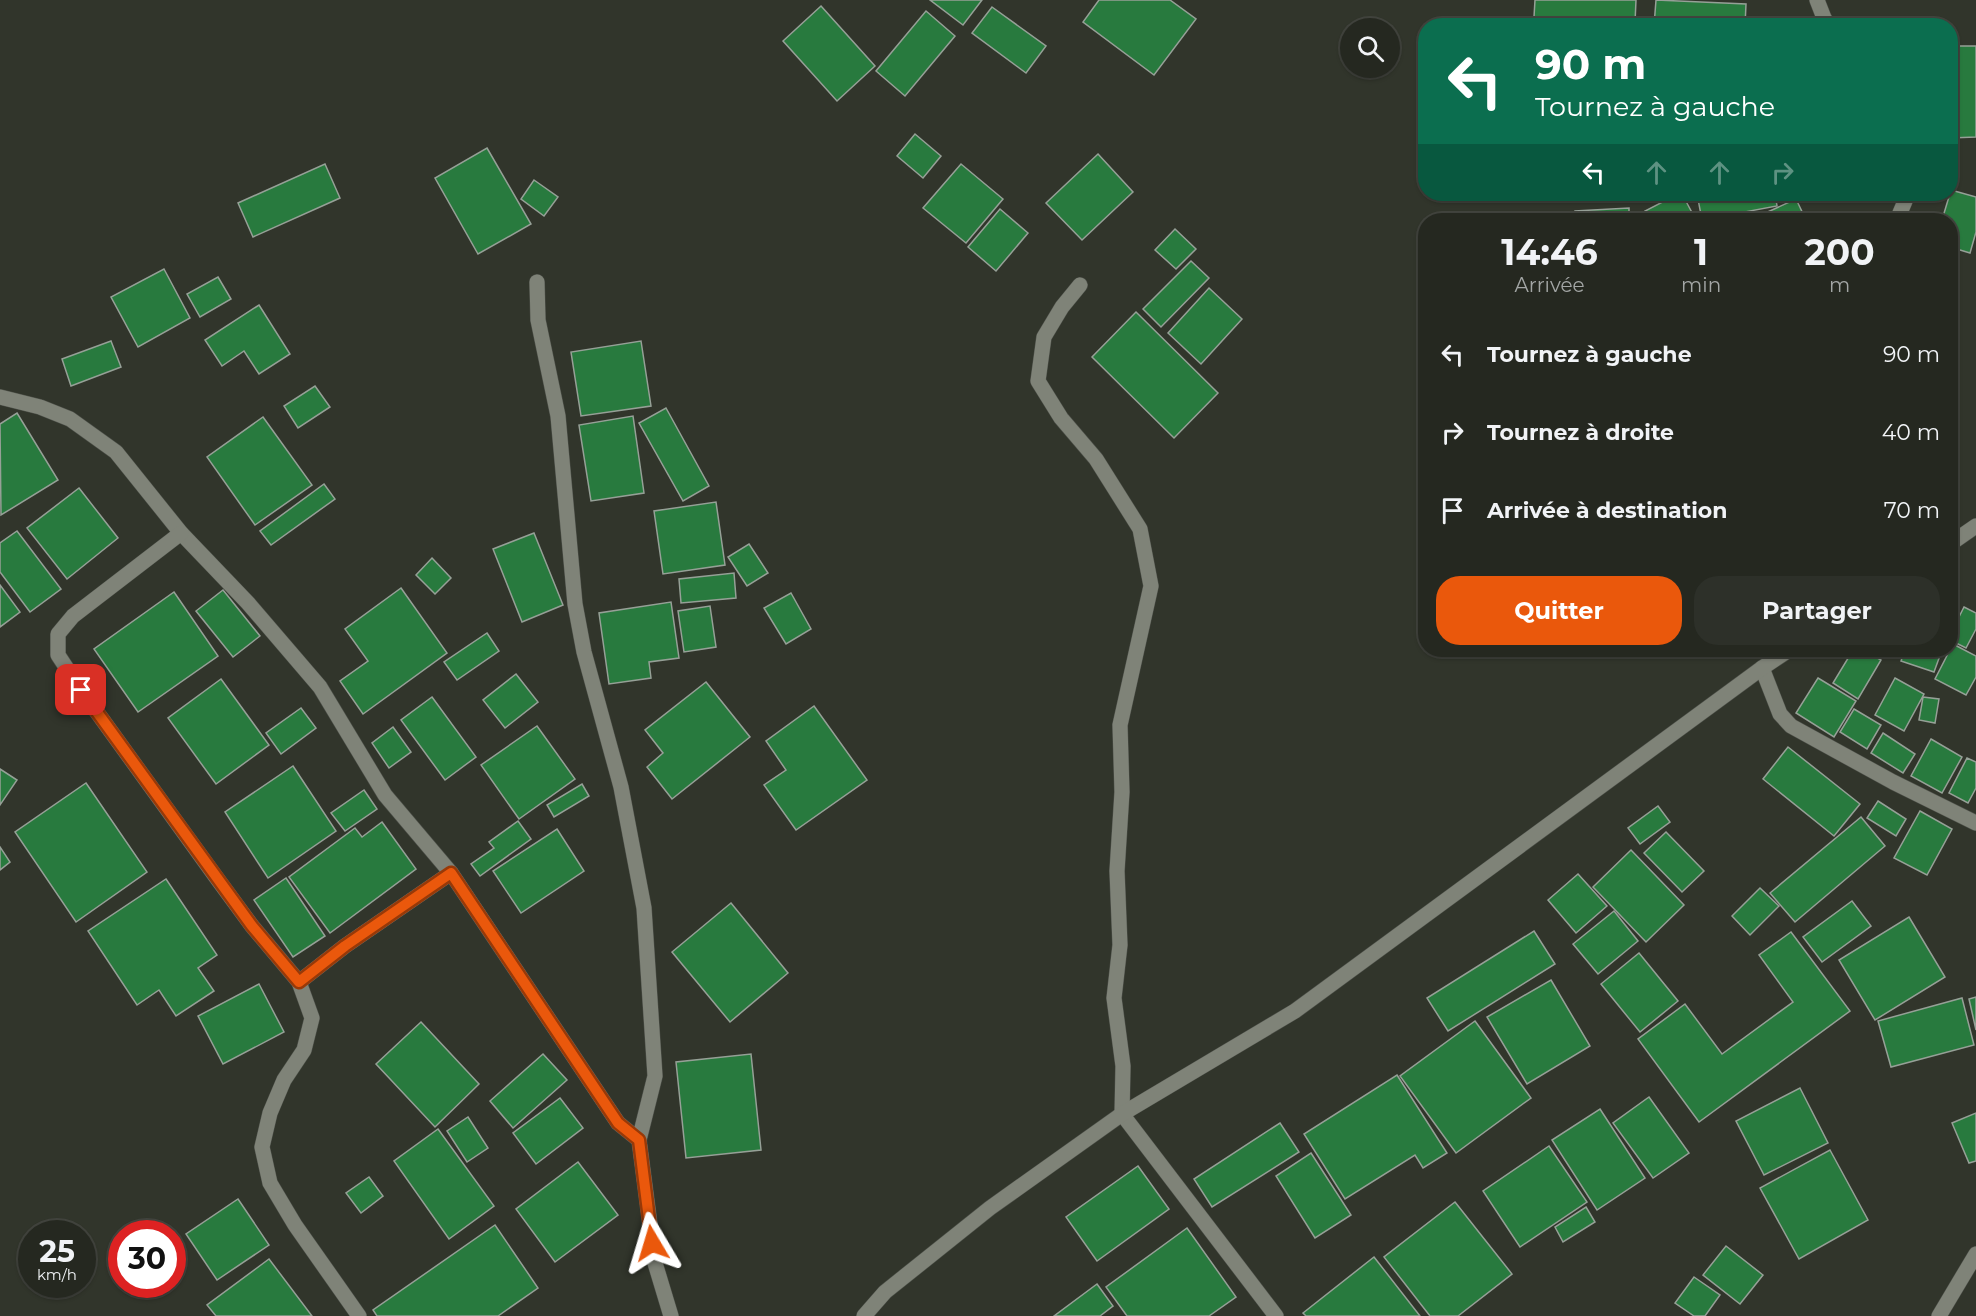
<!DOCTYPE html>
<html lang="fr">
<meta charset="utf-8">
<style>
body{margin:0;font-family:Montserrat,sans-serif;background:#2d3029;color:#f1f3f6;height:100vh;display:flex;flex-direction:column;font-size:22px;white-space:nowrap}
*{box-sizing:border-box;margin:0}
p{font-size:20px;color:#a3a6a5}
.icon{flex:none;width:33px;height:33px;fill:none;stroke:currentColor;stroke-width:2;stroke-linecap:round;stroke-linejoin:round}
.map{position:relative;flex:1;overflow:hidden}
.sheet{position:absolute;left:1418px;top:213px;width:540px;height:444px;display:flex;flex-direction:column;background:#252820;border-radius:24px;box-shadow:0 2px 4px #0004,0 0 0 2px #42443e}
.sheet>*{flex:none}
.top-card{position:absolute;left:1418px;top:18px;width:540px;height:183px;border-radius:24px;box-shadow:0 2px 4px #0004,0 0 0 2px #42443e;background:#0b6e4f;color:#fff;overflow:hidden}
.buttons{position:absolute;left:1340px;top:18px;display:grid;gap:12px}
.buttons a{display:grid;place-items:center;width:60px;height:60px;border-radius:50%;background:#252820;box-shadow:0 2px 4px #0004,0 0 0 2px #42443e;font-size:30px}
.speed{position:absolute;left:18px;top:1220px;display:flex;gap:12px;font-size:30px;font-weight:700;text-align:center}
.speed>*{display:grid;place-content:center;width:78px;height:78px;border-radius:50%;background:#252820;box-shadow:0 2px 4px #0004,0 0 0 2px #42443e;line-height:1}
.speed small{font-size:15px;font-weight:400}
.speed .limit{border:9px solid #d22;background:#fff;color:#111}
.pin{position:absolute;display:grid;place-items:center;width:51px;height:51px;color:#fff;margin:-26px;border-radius:12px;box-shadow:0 3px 9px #0006}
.me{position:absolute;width:66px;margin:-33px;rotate:353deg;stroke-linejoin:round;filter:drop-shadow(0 0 4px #0008)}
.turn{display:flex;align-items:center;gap:21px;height:126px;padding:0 18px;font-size:27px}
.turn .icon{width:78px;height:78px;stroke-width:2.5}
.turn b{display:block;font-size:42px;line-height:51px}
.lanes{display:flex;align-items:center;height:57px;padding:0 18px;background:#0003;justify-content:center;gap:30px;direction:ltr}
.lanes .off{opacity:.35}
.eta{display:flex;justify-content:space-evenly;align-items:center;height:102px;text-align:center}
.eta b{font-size:36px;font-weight:700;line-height:42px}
.button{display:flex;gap:12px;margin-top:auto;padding:12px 18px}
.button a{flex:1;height:69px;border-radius:24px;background:#ea580c;color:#fff;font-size:24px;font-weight:700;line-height:69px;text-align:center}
.button a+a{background:#2d3029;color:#f1f3f6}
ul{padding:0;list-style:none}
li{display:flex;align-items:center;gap:18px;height:78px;padding:0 18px}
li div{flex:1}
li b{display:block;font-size:22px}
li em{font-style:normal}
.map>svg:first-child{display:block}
</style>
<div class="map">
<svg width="1976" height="1316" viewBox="0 0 1976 1316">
<rect width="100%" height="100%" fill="#31352b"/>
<g fill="#287a3e" stroke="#96a097" stroke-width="1.5">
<path d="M930 0H982L963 25Z"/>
<path d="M1099 0H1170L1196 19 1154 75 1083 22Z"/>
<path d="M1535 0H1636L1635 23 1534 17Z"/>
<path d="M1656 0 1746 4 1745 26H1654Z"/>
<path d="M821 6 875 66 837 101 783 41Z"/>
<path d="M992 7 1046 46 1026 73 972 33Z"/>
<path d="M926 11 955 36 905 96 876 71Z"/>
<path d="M1950 46H1976V137L1950 138Z"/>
<path d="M915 134 941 156 923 178 897 156Z"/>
<path d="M487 148 531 224 478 254 435 178Z"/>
<path d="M1098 154 1133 192 1082 240 1046 203Z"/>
<path d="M325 164 340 198 253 237 238 203Z"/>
<path d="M961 164 1003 199 966 243 923 208Z"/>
<path d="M534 180 558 197 544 216 521 199Z"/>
<path d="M1951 190 1976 197V232L1970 253 1950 247V220H1942Z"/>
<path d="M1678 194H1682L1696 220H1650L1645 211Z"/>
<path d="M1697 194H1775L1777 206 1702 220Z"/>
<path d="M1796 199 1806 220H1750Z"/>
<path d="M1629 208V220H1575V211Z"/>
<path d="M1000 209 1028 233 996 271 968 247Z"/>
<path d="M1175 229 1196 249 1176 269 1155 250Z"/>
<path d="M1191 261 1209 278 1161 327 1143 309Z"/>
<path d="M164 269 190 318 138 347 111 297Z"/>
<path d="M218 277 231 299 200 317 187 294Z"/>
<path d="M1209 288 1242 319 1201 364 1168 333Z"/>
<path d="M259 305 290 354 259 374 244 351 222 366 205 340Z"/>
<path d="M1136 312 1218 393 1174 438 1092 357Z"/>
<path d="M111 341 121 367 71 386 62 359Z"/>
<path d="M641 341 651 406 581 416 571 352Z"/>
<path d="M315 386 330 407 298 428 284 406Z"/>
<path d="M666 408 709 486 683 501 639 423Z"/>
<path d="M17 413 58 480 1 515 0 424Z"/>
<path d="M633 416 644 493 591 501 579 425Z"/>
<path d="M263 417 312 485 255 525 207 457Z"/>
<path d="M324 484 335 499 271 545 260 531Z"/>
<path d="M79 488 118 538 67 579 27 528Z"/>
<path d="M716 502 725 565 663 574 654 511Z"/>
<path d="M17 531 61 589 30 612 0 572V543Z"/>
<path d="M534 533 563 605 522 622 493 549Z"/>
<path d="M749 544 768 573 747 586 728 557Z"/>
<path d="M432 558 451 578 435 594 416 575Z"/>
<path d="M734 573 736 598 681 603 679 579Z"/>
<path d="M0 585 20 612 0 627Z"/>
<path d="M401 588 447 653 363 714 340 681 368 661 345 629Z"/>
<path d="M223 590 260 636 233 657 196 611Z"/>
<path d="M174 592 218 656 138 712 94 649Z"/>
<path d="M791 593 811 629 786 644 764 608Z"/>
<path d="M671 602 679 658 649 662 651 678 609 684 599 613Z"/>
<path d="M710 606 716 647 684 652 678 611Z"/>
<path d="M1964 607 1976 613V629L1966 648 1950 640V635Z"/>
<path d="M487 633 499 651 457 680 444 662Z"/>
<path d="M1953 644 1976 656V677L1966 695 1935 679Z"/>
<path d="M1853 650H1863L1881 660 1858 699 1833 683Z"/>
<path d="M1905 650H1942L1934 672 1901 661Z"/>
<path d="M516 674 538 702 505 728 483 700Z"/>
<path d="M1818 678 1856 701 1834 737 1796 713Z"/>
<path d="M1895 678 1924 694 1904 731 1875 715Z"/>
<path d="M221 679 269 745 216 784 168 718Z"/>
<path d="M706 682 750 737 672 799 647 767 663 753 645 730Z"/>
<path d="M432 697 476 757 445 780 401 720Z"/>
<path d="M1923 697 1939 699 1935 723 1919 720Z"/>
<path d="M814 706 867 780 796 830 764 785 786 770 766 741Z"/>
<path d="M301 708 316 728 281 754 266 733Z"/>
<path d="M1854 709 1881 725 1867 749 1840 732Z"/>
<path d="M537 726 575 779 519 819 481 765Z"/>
<path d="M393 727 411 752 389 768 372 743Z"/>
<path d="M1883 733 1915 754 1903 773 1871 753Z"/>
<path d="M1931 739 1962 757 1942 793 1911 776Z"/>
<path d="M1788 747 1860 804 1834 836 1763 779Z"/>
<path d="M1967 758 1976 762V788L1968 803 1949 793Z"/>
<path d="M293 766 336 831 268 878 225 812Z"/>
<path d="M0 769 17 780 0 805Z"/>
<path d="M86 783 147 872 76 922 15 832Z"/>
<path d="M582 784 589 796 554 817 547 805Z"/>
<path d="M364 790 377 809 345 831 331 813Z"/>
<path d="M1878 801 1906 819 1896 836 1867 818Z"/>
<path d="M1658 806 1670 822 1640 844 1628 828Z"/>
<path d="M1920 811 1952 829 1927 875 1894 858Z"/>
<path d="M1861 817 1885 846 1795 922 1770 893Z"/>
<path d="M518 821 531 839 480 876 471 864 494 848 489 842Z"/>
<path d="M382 822 416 869 330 933 289 877 355 828 362 837Z"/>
<path d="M557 829 584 871 521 913 493 871Z"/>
<path d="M1666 832 1704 871 1682 892 1644 853Z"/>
<path d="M0 847 10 862 0 870Z"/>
<path d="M1631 850 1684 905 1646 942 1593 887Z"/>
<path d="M1578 874 1607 906 1576 933 1548 900Z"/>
<path d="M286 878 325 936 293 957 254 900Z"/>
<path d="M166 879 217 955 198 968 214 991 176 1016 159 990 137 1005 88 931Z"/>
<path d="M1760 888 1779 906 1750 935 1732 916Z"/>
<path d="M1852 901 1871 926 1822 962 1803 937Z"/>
<path d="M731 903 788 973 730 1022 672 952Z"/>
<path d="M1614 911 1638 941 1598 974 1573 944Z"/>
<path d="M1909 917 1945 977 1875 1020 1839 960Z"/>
<path d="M1534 931 1555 964 1448 1031 1427 998Z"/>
<path d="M1791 932 1850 1011 1699 1122 1638 1039 1685 1004 1722 1054 1793 1002 1759 955Z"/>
<path d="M1639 953 1678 1001 1640 1032 1601 984Z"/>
<path d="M1551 980 1590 1046 1527 1084 1487 1017Z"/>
<path d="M259 984 284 1032 223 1064 198 1016Z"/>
<path d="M1976 997V1030L1969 999Z"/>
<path d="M1962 998 1974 1045 1891 1067 1878 1021Z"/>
<path d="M1475 1021 1531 1098 1456 1153 1400 1076Z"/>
<path d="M421 1022 479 1084 435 1127 376 1064Z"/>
<path d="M543 1054 567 1080 513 1128 490 1101Z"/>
<path d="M751 1054 761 1150 686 1158 676 1062Z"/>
<path d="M1397 1075 1447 1153 1423 1168 1415 1155 1345 1199 1304 1134Z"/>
<path d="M1800 1088 1828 1143 1764 1175 1736 1121Z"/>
<path d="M1649 1097 1689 1153 1653 1178 1613 1123Z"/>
<path d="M560 1098 583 1128 536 1164 513 1133Z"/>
<path d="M1600 1109 1645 1178 1597 1210 1552 1140Z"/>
<path d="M1976 1113V1161L1969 1163 1952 1123Z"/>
<path d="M468 1117 488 1148 467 1162 447 1131Z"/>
<path d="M1280 1123 1299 1152 1212 1207 1194 1179Z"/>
<path d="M438 1129 494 1206 449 1239 394 1161Z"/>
<path d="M1549 1146 1587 1202 1520 1247 1483 1191Z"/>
<path d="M1830 1150 1868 1220 1799 1259 1760 1188Z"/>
<path d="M1311 1153 1351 1215 1315 1238 1276 1176Z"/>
<path d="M578 1162 618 1215 555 1262 516 1209Z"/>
<path d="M1138 1166 1169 1209 1097 1261 1066 1217Z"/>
<path d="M369 1177 383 1196 361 1213 346 1193Z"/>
<path d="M238 1199 269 1245 217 1280 186 1234Z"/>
<path d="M1455 1202 1512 1274 1458 1316H1430L1384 1257Z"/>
<path d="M1586 1207 1595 1222 1563 1242 1555 1227Z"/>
<path d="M495 1225 538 1288 498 1316H377L373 1310Z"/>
<path d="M1187 1228 1236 1297 1209 1316H1127L1106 1287Z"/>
<path d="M1726 1246 1763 1275 1740 1304 1703 1275Z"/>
<path d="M1374 1257 1420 1316H1306L1303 1313Z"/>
<path d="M269 1259 312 1316H216L207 1305Z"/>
<path d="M1694 1277 1720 1295 1705 1316H1694L1675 1303Z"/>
<path d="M1097 1284 1113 1306 1100 1316H1054Z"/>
</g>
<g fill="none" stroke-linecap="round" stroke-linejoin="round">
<g stroke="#4e514a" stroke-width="16">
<g id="street">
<path d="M1817 0 1824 18 1829 26"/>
<path d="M1897 220 1908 194"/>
<path d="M537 282 538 320 558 416 575 604 584 652 621 787 644 908 655 1076 639 1140 655 1263 671 1316"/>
<path d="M1080 285 1062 307 1044 337 1038 381 1061 418 1096 459 1140 529 1151 586 1120 725 1122 792 1117 871 1120 945 1114 998 1123 1066 1122 1114 1276 1316"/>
<path d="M0 397 40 407 70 419 116 452 181 533 248 603 320 687 385 795 451 873 618 1123 639 1140"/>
<path d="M181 533 73 616 58 634V655L81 690 216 877 252 926 299 982 312 1018 304 1050 284 1080 270 1113 262 1147 270 1183 295 1225 359 1316"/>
<path d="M1762 668 1780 714 1791 726 1893 782 1976 823"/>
<path d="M299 982 345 946 451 873"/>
<path d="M1939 1316 1976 1254"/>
</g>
</g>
<g stroke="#4e514a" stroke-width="16">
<g id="secondary">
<path d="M1950 544 1976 526"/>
<path d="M864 1316 885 1292 990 1208 1122 1114 1295 1011 1762 668 1789 650"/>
</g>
</g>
<use href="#street" stroke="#7f8378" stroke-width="15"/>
<use href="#secondary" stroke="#7f8378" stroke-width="15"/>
</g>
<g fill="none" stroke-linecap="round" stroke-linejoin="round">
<g stroke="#983908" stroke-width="15">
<path id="route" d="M81 690 252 926 299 982 345 946 451 873 618 1123 639 1140 652 1243"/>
</g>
<use href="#route" stroke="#ea580c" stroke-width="10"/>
</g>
</svg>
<div class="buttons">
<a><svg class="icon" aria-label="search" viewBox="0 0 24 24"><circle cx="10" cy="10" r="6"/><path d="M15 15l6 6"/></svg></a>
</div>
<div class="speed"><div>25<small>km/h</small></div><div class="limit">30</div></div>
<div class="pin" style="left:81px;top:690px;background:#d93025"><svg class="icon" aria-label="arrive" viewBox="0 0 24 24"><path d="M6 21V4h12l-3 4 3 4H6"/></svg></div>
<svg class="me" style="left:652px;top:1243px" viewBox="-20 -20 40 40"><path d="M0-17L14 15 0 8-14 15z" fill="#ea580c" stroke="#fff" stroke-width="4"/></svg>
<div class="top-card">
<div class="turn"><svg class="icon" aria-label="left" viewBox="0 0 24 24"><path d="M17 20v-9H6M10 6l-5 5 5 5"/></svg><div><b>90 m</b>Tournez à gauche</div></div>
<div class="lanes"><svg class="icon" aria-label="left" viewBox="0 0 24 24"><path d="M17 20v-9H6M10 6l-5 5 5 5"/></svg><svg class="icon off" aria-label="ahead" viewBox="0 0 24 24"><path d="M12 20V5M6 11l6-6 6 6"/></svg><svg class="icon off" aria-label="ahead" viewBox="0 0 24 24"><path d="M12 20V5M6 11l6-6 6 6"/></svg><svg class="icon off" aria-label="right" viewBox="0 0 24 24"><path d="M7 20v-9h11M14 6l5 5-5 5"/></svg></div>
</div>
<section class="sheet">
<div class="eta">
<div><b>14:46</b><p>Arrivée</p></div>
<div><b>1</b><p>min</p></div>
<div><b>200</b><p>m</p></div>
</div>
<ul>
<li><svg class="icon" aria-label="left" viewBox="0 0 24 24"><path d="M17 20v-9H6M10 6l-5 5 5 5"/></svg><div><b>Tournez à gauche</b></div><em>90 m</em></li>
<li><svg class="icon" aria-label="right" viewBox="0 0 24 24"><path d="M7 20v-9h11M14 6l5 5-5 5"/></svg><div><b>Tournez à droite</b></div><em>40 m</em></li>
<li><svg class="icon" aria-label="arrive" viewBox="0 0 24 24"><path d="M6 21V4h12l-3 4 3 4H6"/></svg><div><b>Arrivée à destination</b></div><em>70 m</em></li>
</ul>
<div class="button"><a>Quitter</a><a>Partager</a></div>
</section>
</div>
